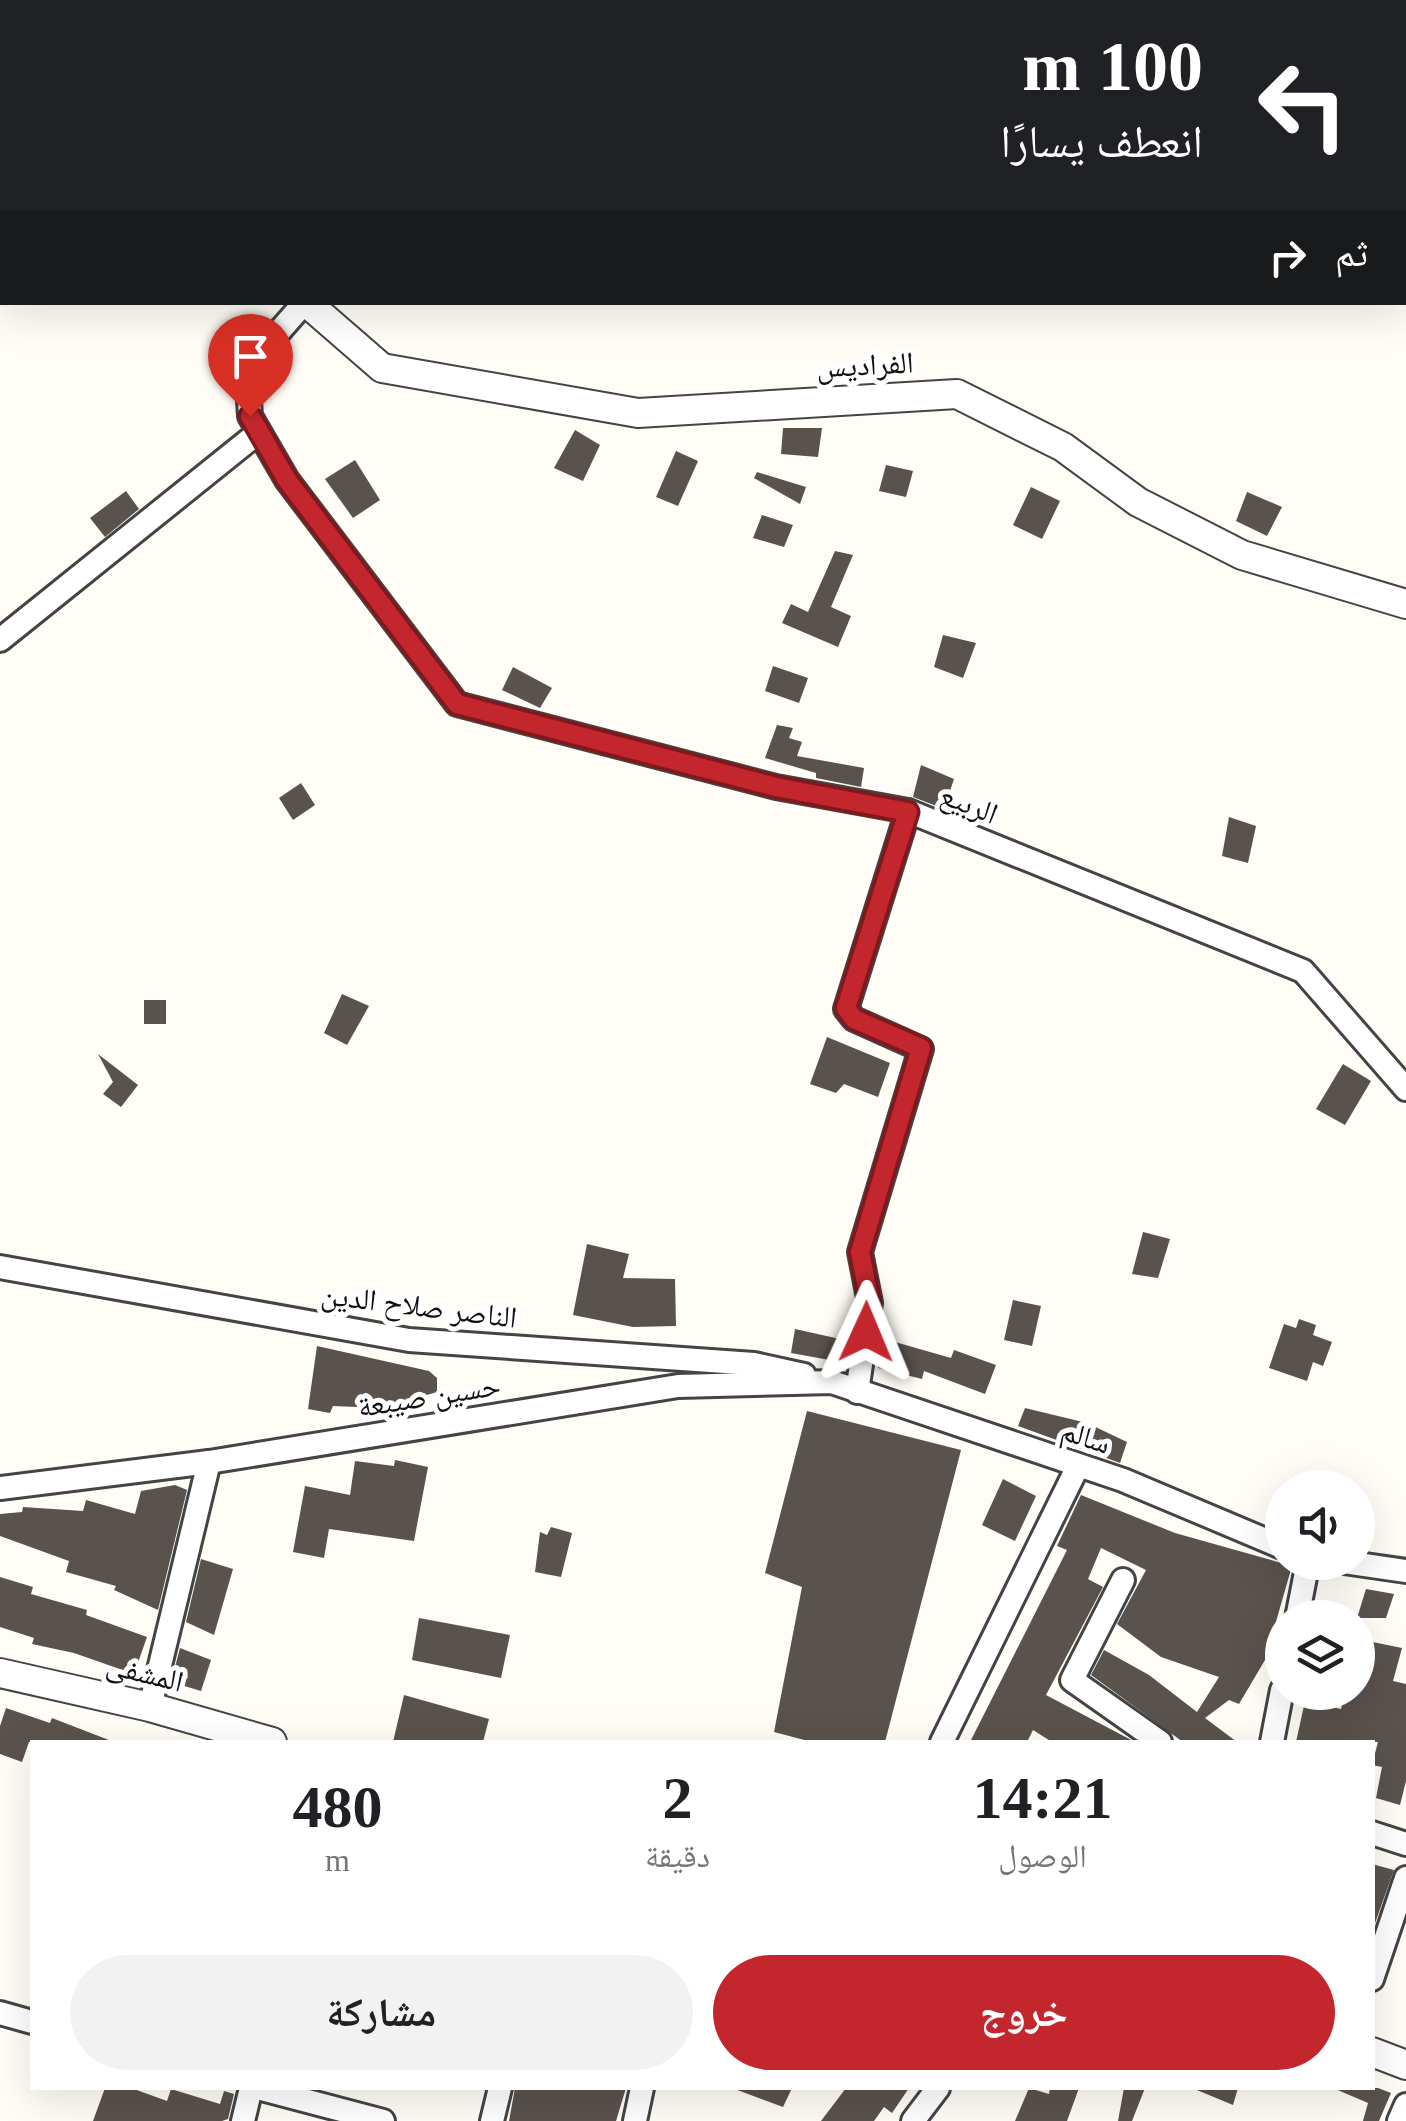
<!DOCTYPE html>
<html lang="ar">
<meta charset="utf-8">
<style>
body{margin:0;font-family:"Times New Roman","Noto Naskh Arabic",serif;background:#f2f2f2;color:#202124;direction:rtl;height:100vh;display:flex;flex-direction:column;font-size:38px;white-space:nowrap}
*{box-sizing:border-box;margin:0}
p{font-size:32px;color:#757577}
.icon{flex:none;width:55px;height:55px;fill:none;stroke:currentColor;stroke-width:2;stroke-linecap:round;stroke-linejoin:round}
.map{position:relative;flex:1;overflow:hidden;direction:ltr}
.sheet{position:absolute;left:30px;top:1740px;width:1345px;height:350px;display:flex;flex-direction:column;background:#fff;border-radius:0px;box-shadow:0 10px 40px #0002;direction:rtl}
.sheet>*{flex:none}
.top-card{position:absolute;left:0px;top:0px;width:1408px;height:305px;box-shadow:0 10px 40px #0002;direction:rtl;background:#202124;color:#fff;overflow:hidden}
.buttons{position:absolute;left:1265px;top:1470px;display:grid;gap:20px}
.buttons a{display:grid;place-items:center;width:110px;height:110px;border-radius:50%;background:#fff;box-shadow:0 10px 40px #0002;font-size:50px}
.pin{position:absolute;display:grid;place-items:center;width:85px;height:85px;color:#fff;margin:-102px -42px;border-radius:50% 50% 50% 0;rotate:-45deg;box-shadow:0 0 10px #0007}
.pin .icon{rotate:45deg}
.me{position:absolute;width:110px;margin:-55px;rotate:1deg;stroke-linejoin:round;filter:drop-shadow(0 0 8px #0008)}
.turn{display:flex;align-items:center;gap:35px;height:210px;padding:0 40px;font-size:45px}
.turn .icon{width:130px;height:130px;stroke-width:2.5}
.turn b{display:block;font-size:70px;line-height:85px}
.then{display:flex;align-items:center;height:95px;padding:0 40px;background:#0003;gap:20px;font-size:38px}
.eta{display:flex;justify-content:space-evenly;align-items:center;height:170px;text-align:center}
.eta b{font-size:60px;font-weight:700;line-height:70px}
.button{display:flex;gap:20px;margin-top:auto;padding:20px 40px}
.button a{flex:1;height:115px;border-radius:60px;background:#c4262e;color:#fff;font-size:40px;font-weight:700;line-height:115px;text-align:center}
.button a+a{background:#f2f2f2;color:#202124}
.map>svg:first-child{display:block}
</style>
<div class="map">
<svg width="1406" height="2121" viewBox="0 0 1406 2121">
<rect width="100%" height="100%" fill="#fffdf5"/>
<g fill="#5a524d">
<path d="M783 428H822L818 457 781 454Z"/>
<path d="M575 430 600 445 583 481 554 468Z"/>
<path d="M676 451 698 461 678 506 656 497Z"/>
<path d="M355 460 380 500 353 518 325 479Z"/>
<path d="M886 465 913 471 906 497 879 491Z"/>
<path d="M757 472 806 487 800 504 754 478Z"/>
<path d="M1031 487 1060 501 1042 539 1013 525Z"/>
<path d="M126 491 139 509 105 537 90 518Z"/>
<path d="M1247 492 1282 507 1267 536 1236 521Z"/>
<path d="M762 515 793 525 784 547 753 538Z"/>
<path d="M835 551 853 555 831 607 851 616 838 647 782 623 791 604 808 612Z"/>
<path d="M943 635 976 643 963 678 934 667Z"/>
<path d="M773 666 808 678 799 703 765 691Z"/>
<path d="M513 667 552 688 540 708 502 690Z"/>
<path d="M777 725 793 728 789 738 802 742 797 756 864 768 861 787 816 778V773L765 758Z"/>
<path d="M921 765 954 779 944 809 913 797Z"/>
<path d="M301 783 315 805 293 820 279 798Z"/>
<path d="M1229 817 1256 826 1248 863 1222 856Z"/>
<path d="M342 994 369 1006 347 1045 324 1033Z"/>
<rect x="144" y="1000" width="22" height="24"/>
<path d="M827 1037 890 1063 878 1097 844 1084 836 1093 810 1084Z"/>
<path d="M98 1054 138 1085 121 1107 103 1094 113 1082Z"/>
<path d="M1343 1064 1371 1081 1345 1125 1316 1109Z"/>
<path d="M1143 1232 1170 1239 1158 1278 1132 1274Z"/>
<path d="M587 1244 629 1254 623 1278 675 1279 676 1326 633 1327 573 1315Z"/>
<path d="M1013 1300 1041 1306 1032 1346 1004 1340Z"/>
<path d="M1299 1319 1316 1325 1313 1335 1332 1342 1323 1366 1313 1362 1307 1381 1269 1368 1284 1324 1296 1328Z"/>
<path d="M795 1329 849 1341 846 1363 791 1353Z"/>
<path d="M881 1338 951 1358 954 1350 996 1365 985 1394 924 1371 922 1379 878 1368Z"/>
<path d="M317 1346 429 1371 437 1378V1392L397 1404 358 1400 357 1407 333 1406 330 1413 308 1409Z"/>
<path d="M1025 1408 1087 1423 1127 1442 1120 1463 1018 1426Z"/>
<path d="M807 1411 961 1450 885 1742H812L774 1732 802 1587 765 1573Z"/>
<path d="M395 1460 428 1467 414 1541 329 1529 324 1558 293 1552 305 1486 350 1495 355 1461 394 1466Z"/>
<path d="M1003 1479 1036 1496 1015 1541 982 1525Z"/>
<path d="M175 1485 187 1490 158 1610 114 1590 116 1586 66 1572 69 1561 0 1536V1514L22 1512 23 1507 83 1511 86 1500 135 1514 141 1491Z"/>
<path d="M1081 1495 1175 1533 1292 1566 1265 1660 1239 1704 1229 1700 1205 1718 1237 1742H1183L1091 1675 1104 1650 1149 1675 1197 1712 1219 1677 1161 1657 1117 1624 1146 1570 1101 1548 1088 1579 1103 1587 1046 1695 1135 1742H1052L1033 1730 1027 1742H970L1067 1550 1057 1546Z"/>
<path d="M551 1527 572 1533 561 1577 535 1572 540 1532 547 1535Z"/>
<path d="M201 1559 233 1569 214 1635 186 1622Z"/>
<path d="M0 1577 33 1587 31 1594 87 1610 86 1615 147 1637 134 1674 74 1653 32 1644 34 1638 0 1627Z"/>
<path d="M1366 1589 1394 1594 1386 1618H1357Z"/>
<path d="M419 1618 510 1635 501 1678 412 1660Z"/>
<path d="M1358 1639 1402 1648 1393 1681 1406 1684V1781L1400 1805 1376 1798 1382 1767 1372 1765 1378 1742H1296L1305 1701 1341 1709 1345 1692H1358Z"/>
<path d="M180 1648 211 1660 201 1691 171 1682Z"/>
<path d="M404 1695 489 1719 483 1742H393Z"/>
<path d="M6 1708 50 1723 52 1718 114 1742H29L22 1762 0 1754V1726Z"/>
<path d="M1372 1864 1394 1870 1374 1926H1372Z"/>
<path d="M105 2088H131L167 2101 171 2089 220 2104 224 2091 234 2094 228 2119 222 2121H93Z"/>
<path d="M515 2088H626L616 2121H509Z"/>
<path d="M732 2088H792L783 2107Z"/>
<path d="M846 2088H909L892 2113 884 2107 874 2121H821Z"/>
<path d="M1029 2088 1049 2094 1050 2088H1079L1067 2121H1015Z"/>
<path d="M1124 2088H1145L1132 2121H1118Z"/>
<path d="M1192 2088H1238L1233 2105Z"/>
<path d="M1333 2088H1378L1391 2093 1379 2121H1363L1368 2103Z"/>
</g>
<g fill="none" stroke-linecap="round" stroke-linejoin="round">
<g stroke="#444" stroke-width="28">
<g id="minor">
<path d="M305 302 247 368 250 416 287 480 457 704 776 787 908 811 1303 971 1406 1089"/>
<path d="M0 640 259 432"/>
<path d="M0 1267 409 1340 754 1364 804 1375"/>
<path d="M857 1392 870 1303 860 1252 921 1049 854 1019 846 1009 908 811"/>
<path d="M0 1488 209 1462 678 1386 832 1382 1123 1480 1282 1547"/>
<path d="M1344 1562 1406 1571"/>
<path d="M1123 1580 1072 1680 1160 1742"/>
<path d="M1297 1618 1308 1562"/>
<path d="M150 1707 209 1462"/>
<path d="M942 1742 1078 1466"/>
<path d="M1272 1742 1282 1690"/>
<path d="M1372 1833 1406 1844"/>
<path d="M1372 1979 1406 1878"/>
<path d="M0 2013 32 2022"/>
<path d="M258 2088 383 2121"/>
<path d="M243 2121 251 2088"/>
<path d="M492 2121 500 2088"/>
<path d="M635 2121 642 2088"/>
<path d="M913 2121 938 2088"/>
<path d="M1399 2121 1406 2105"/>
</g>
</g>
<g stroke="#444" stroke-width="32">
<g id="tertiary">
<path d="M99 0 101 2"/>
<path d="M306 302 382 368 638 413 957 394 1063 447 1138 502 1242 555 1406 604"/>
<path d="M0 1673 150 1707 272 1742"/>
<path d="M1372 2052 1406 2065"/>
</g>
</g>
<use href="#minor" stroke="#fff" stroke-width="22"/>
<use href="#tertiary" stroke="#fff" stroke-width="28"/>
</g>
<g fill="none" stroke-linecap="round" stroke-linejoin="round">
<g stroke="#7f191e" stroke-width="25">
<path id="route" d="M250 416 287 480 457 704 776 787 908 812 846 1008 854 1019 921 1048 860 1252 870 1303 866 1332"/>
</g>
<use href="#route" stroke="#c4262e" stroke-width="18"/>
</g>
<g text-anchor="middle" stroke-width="10" stroke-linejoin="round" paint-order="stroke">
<g font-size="30" fill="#111" stroke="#fff">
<text transform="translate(865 365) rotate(-3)" y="10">الفراديس</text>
<text transform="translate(969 804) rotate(22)" y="10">الربيع</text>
<text transform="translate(419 1306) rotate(7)" y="10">الناصر صلاح الدين</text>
<text transform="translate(429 1396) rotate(-9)" y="10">حسين صيبعة</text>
<text transform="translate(1086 1437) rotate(18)" y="10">سالم</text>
<text transform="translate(145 1673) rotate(14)" y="10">المشفى</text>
</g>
</g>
</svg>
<div class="buttons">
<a><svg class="icon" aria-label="sound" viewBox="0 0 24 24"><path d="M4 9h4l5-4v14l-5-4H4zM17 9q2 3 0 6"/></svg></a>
<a><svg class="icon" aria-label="layers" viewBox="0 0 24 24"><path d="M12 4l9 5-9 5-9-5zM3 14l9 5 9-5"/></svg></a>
</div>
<div class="pin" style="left:250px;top:416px;background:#d93025"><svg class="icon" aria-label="arrive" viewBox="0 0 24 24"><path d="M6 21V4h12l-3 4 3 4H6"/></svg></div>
<svg class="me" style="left:866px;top:1332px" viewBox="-20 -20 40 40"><path d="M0-17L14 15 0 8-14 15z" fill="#c4262e" stroke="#fff" stroke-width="4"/></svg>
<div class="top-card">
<div class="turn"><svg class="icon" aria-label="left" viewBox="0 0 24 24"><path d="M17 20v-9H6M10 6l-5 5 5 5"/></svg><div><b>100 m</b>انعطف يسارًا</div></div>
<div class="then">ثم<svg class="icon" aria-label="right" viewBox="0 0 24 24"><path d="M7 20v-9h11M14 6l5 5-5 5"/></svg></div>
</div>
<section class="sheet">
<div class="eta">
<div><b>14:21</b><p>الوصول</p></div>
<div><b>2</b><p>دقيقة</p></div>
<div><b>480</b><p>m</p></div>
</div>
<div class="button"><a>خروج</a><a>مشاركة</a></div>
</section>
</div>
